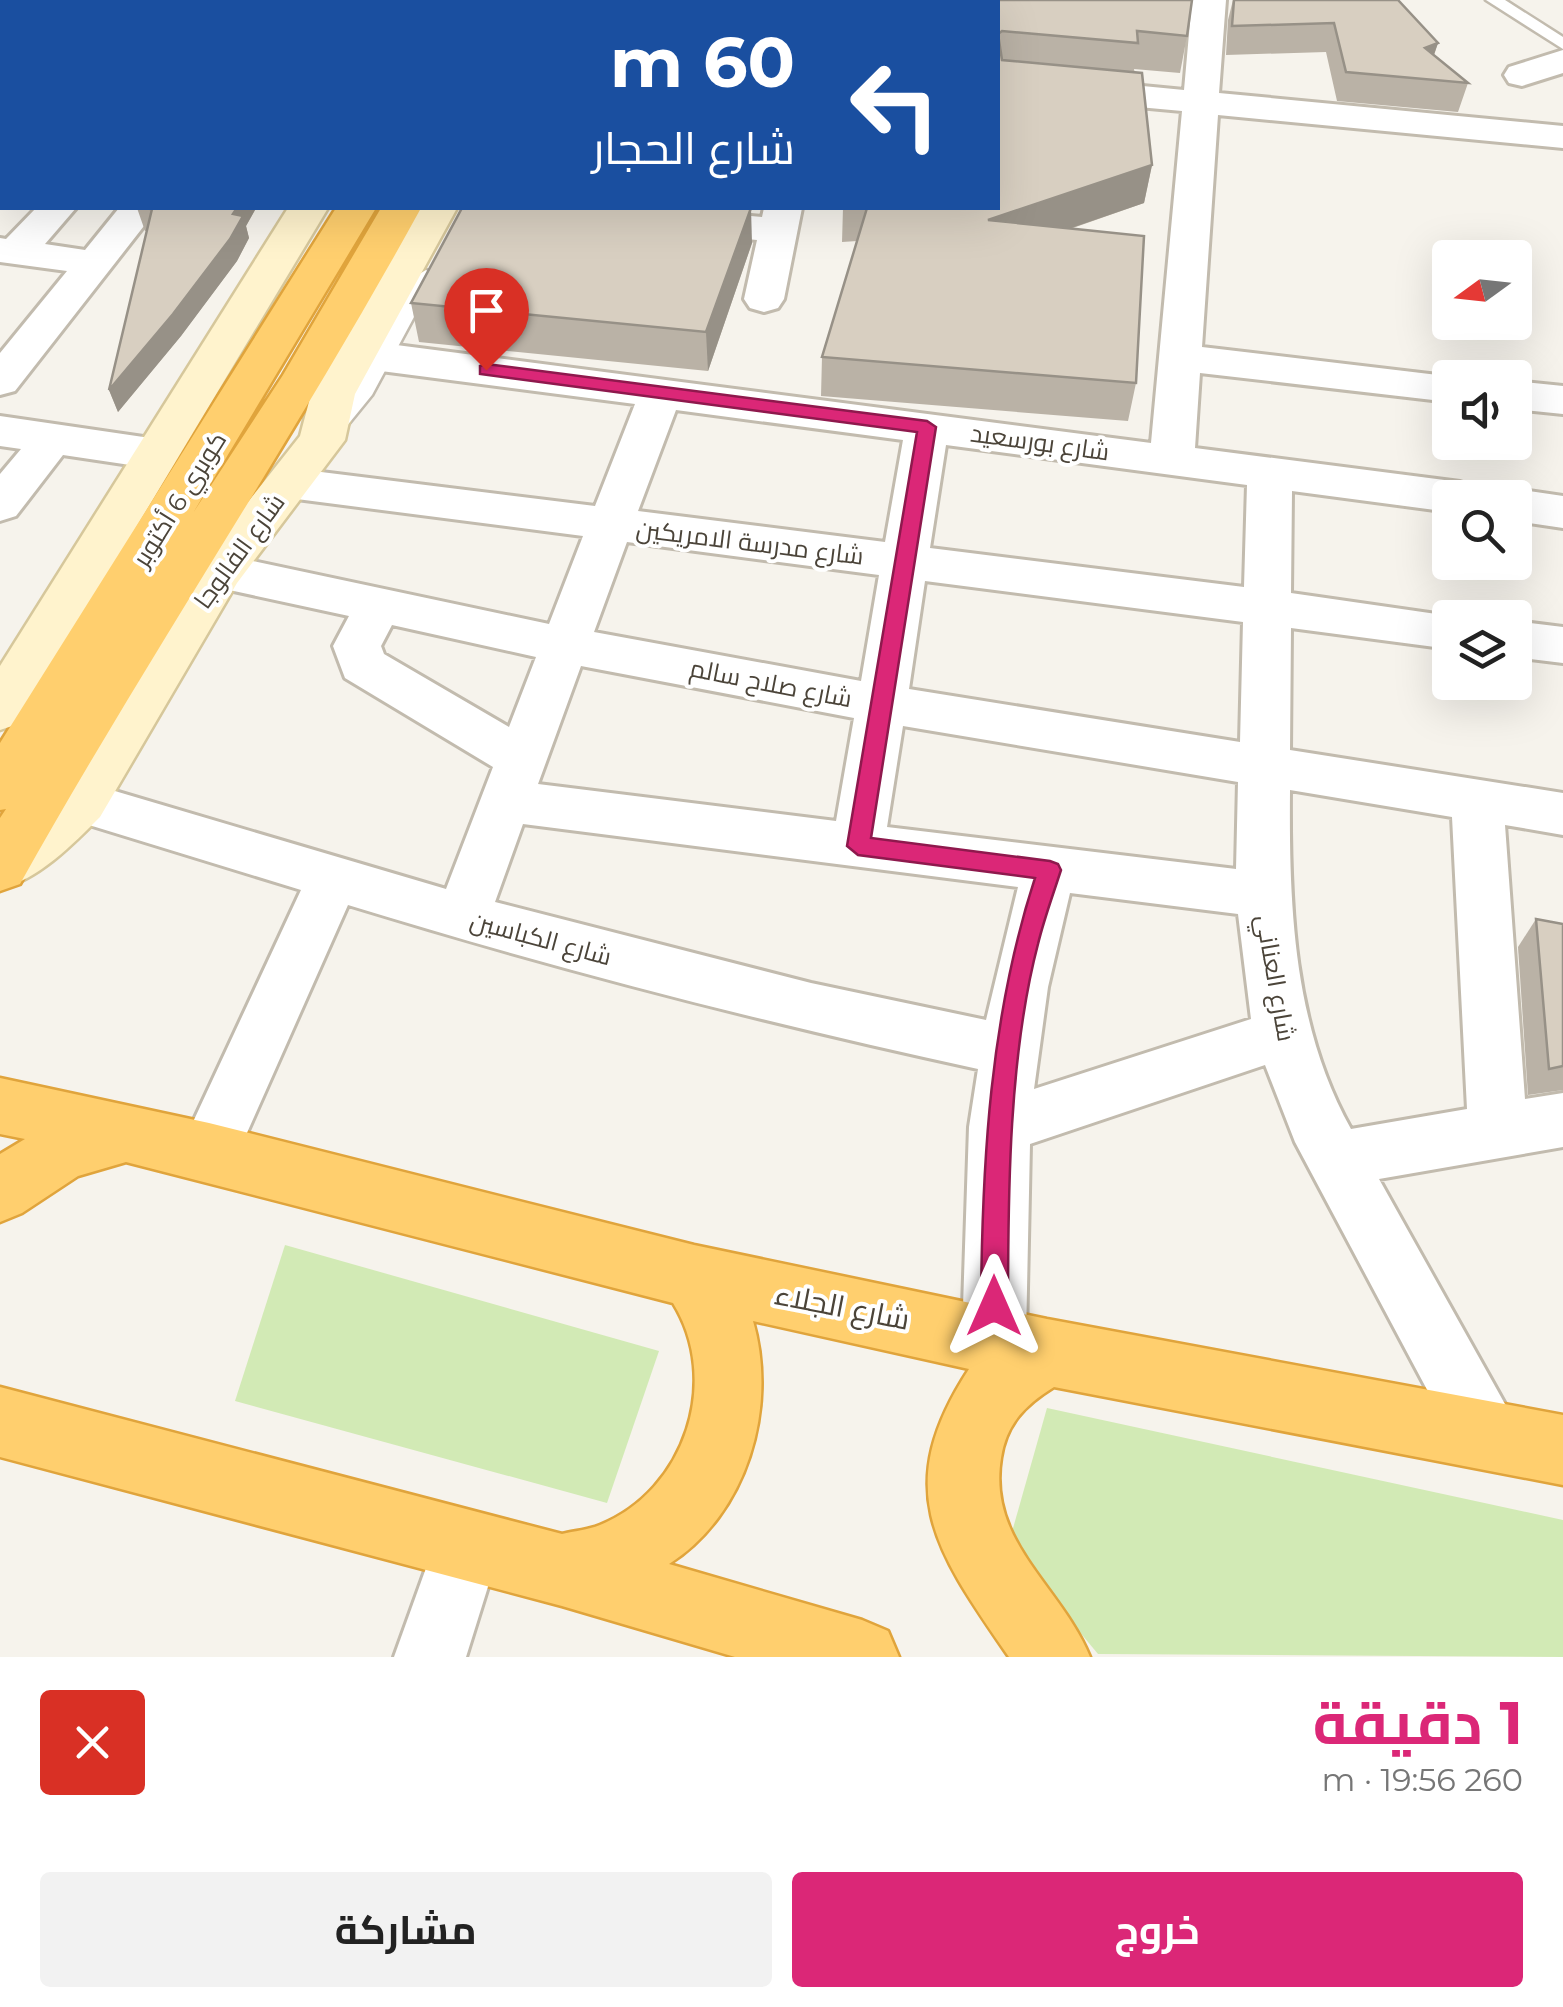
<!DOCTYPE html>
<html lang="ar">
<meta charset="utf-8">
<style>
body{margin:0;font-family:Montserrat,Cairo,sans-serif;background:#f2f2f2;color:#222;direction:rtl;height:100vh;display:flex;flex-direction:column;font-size:38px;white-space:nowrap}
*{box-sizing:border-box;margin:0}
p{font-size:32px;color:#767676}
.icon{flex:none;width:55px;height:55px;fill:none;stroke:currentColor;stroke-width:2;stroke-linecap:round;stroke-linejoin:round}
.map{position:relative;height:1657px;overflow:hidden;direction:ltr}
.details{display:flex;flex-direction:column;background:#fff;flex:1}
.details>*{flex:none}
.guide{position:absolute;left:0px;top:0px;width:1000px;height:210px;box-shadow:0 10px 40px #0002;direction:rtl;background:#1a4fa0;color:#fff;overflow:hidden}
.needle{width:65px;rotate:255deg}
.controls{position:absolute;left:1432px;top:240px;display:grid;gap:20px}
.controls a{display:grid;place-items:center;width:100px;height:100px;border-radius:10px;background:#fff;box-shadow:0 10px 40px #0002;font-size:50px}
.pin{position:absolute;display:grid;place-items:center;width:85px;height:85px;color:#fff;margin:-102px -42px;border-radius:50% 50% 50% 0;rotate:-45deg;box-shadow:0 0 10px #0007}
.pin .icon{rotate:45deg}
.me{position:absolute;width:110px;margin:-55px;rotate:0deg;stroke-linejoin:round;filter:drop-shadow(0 0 8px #0008)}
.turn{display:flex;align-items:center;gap:35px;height:210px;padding:0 40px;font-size:45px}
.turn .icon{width:130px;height:130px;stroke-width:2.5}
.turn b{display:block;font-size:70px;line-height:85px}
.round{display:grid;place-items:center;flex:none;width:105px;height:105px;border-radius:10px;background:#f2f2f2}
.overview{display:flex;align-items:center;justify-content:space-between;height:170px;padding:0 40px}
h1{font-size:60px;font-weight:700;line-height:75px;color:#db2777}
.cta{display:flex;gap:20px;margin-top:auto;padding:20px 40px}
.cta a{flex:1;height:115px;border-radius:10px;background:#db2777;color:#fff;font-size:40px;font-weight:700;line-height:115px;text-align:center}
.cta a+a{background:#f2f2f2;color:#222}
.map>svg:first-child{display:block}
</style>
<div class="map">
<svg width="1563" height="1657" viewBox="0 0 1563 1657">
<rect width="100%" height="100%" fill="#f6f3ec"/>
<g fill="#d2eab5">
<path d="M285 1245 659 1351 607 1503 235 1401Z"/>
<path d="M1047 1408 1563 1520V1657L1098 1654 1008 1546Z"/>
</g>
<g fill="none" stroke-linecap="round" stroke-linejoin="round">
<g stroke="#c2bbae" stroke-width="5">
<g id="lane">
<path d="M1486 0H1505L1563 37V49Z"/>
<path d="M426 270 436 276 372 395 337 438H323L320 433 354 392 416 276Z"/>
</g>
</g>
<g stroke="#c2bbae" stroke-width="6">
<g id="street">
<path d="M1192 0H1226L1219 93 1563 126V148L1218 115 1202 347 1463 378H1450V402L1200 373 1195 448 1460 482 1476 487 1482 498H1450V512L1292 491 1291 593 1464 618H1450V649L1291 628 1290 750 1563 793V835L1505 825 1525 1099 1563 1093V1147L1379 1179 1510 1413 1520 1436 1510 1459 1487 1469 1464 1459 1295 1142 1265 1065 1030 1144 1026 1337 1017 1359 994 1369 971 1359 962 1337 969 1127 978 1069C766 1023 556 969 348 905L230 1171 209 1180 188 1171 179 1152 301 890 63 817 55 802 63 787 81 781 446 889 493 767 345 678 333 646 349 616 220 588 203 583 197 571 203 559 220 554 549 624 583 536 289 498 273 494 267 483 273 472 289 468 595 506 635 404 381 371 366 367 360 357 366 347 381 343 1151 443 1182 111 998 94V72L1184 90ZM676 410 903 440 885 542 638 511ZM946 445 1247 485 1244 587 930 548ZM627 542 879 575 861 681 594 632ZM925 581 1243 622 1240 742 909 689ZM392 625 536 657 509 727 384 654 381 646ZM581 666 854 718 836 821 538 784ZM903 726 1238 782 1236 869 887 827ZM1290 790 1452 817 1467 1109 1351 1129C1293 1026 1289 905 1290 790ZM523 824 1018 887 986 1020 811 983 495 902ZM1070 893 1238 914 1251 1019 1034 1089 1048 987Z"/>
<path d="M1563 50V73L1522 86 1509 83 1504 75 1509 67Z"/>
<path d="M36 208H76L45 244 85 250 119 208H158L15 391 0 395V353L67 271 0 262V238L6 239Z"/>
<path d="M525 208H663L762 217 764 208H802L784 299 778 308 764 312 750 308 744 299 757 240 544 220 530 216Z"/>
<path d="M1515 381 1563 386V414L1515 409Z"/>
<path d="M0 416 157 439 173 443 179 454 173 465 157 469 63 455 16 516 0 521V474L21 449 0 446Z"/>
<path d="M1515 489 1563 496V528L1515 521V498H1497Z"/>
<path d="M1515 621 1563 627V663L1515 657Z"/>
<path d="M467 1511 491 1521 501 1545 466 1657H394L443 1521Z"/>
</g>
</g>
<g stroke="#d6c79b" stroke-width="5">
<g id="secondary">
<path d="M288 208H328L18 724 0 730V666Z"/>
<path d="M417 208H457L355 394 345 440 237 583 100 817C72 845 39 879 0 889V837L33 814 62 787 203 559 300 436 311 394Z"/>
</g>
</g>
<g stroke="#e0a43c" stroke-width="5">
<g id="highway">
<path d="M336 208H376L193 513 283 375 381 208H421C295 438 148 655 20 884L0 891V818L6 809 0 810V743Z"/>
<path d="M0 1078 209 1123 694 1245 1047 1319 1563 1415V1485L1054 1387C1025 1405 1006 1424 1001 1458 987 1542 1061 1586 1090 1657H1009C936 1551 890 1490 969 1369L753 1321C778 1408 747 1514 669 1564L862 1620 888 1631 899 1657H735L562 1606 0 1457V1387L562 1534C574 1531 588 1530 600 1525 686 1490 721 1380 673 1303L126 1162 78 1176 22 1213 0 1222V1154L25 1139 0 1134Z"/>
</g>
</g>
<use href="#lane" fill="#fff" fill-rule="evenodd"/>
<use href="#street" fill="#fff" fill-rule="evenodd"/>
<use href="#secondary" fill="#fff3cd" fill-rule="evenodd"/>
<use href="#highway" fill="#ffcf6e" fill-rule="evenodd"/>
</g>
<g fill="#bab2a6">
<path d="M879 0 1187 36 1180 73 1134 69 1152 165 1144 203 1070 229 1136 383 1128 421 821 396 822 357 857 241 842 242 843 208H998Z"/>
<path d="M1233 0H1398L1438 43 1434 55 1468 83 1458 112 1337 101 1326 52 1226 55 1228 20Z"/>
<path d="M137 208 255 210 246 226 249 238 237 261 181 336 118 412 109 390 147 231H145Z"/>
<path d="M752 243 708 371 419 342 411 303Z"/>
<path d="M1536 919 1563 924V1090L1528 1095 1518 947Z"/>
</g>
<g fill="#979187">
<path d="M349 0H371L369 2H347Z"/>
<path d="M816 0H832L831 2H815Z"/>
<path d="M1438 43 1428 72 1425 48Z"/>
<path d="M1152 165 1144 203 984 258 988 220Z"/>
<path d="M237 208H254L255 210 246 226 249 238 237 261 181 336 118 412 109 390Z"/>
<path d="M751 208 752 243 708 371 706 332Z"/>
</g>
<g fill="#d8cfc1" stroke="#979187" stroke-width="2.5">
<path d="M111 0H349L347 2H110Z"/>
<path d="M571 0H816L815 2H570Z"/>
<path d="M879 0H1192L1187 36 1137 31 1138 43 1002 31 998 34 1002 60 1142 73 1152 165 988 220 1144 236 1136 383 822 357 867 208H998V2H878Z"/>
<path d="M1234 0H1398L1438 43 1425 48 1468 83 1346 72 1334 23 1232 26Z"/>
<path d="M137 208H237L233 214 243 216 230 239 173 314 109 390 152 209Z"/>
<path d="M462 208H751L706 332 411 303Z"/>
<path d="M1536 919 1563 924V1066L1549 1069Z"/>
</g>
<path fill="#db2777" stroke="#8e194d" stroke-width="2.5" d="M486 364 927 421 936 427 871 838 1050 861 1058 864 1061 870C1053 895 1044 919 1038 944 1009 1054 1008 1192 1008 1306L1004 1316 994 1320 985 1316 981 1306C982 1162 990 1016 1035 878L858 855 847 846 917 432 480 374V366Z"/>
<g text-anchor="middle" stroke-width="8" stroke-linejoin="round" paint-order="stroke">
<g font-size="25" fill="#4b4439" stroke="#fff">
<text transform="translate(1040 442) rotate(8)" y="9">شارع بورسعيد</text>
<text transform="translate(179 499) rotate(-58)" y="9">كوبري 6 أكتوبر</text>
<text transform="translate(750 542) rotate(7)" y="9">شارع مدرسة الامريكين</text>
<text transform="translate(239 551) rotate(-54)" y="9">شارع الفالوجا</text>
<text transform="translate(771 683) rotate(11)" y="9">شارع صلاح سالم</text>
<text transform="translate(541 938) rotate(15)" y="9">شارع الكباسين</text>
<text transform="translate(1276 978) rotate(80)" y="9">شارع العناني</text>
</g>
<g font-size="30" fill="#4b4439" stroke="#fff">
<text transform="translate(842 1307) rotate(11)" y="10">شارع الجلاء</text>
</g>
</g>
</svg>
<div class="controls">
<a><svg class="needle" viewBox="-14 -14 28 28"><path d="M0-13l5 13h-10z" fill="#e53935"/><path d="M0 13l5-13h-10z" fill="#767676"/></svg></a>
<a><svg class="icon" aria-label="sound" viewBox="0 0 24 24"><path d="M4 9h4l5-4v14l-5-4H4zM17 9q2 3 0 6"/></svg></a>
<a><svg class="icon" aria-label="search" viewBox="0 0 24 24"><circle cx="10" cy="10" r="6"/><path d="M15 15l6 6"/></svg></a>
<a><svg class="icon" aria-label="layers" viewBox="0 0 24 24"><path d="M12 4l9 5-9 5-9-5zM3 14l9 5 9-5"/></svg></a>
</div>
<div class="pin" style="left:486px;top:370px;background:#d93025"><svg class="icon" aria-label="arrive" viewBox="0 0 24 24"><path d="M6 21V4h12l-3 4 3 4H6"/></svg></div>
<svg class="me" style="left:994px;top:1306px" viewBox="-20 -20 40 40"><path d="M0-17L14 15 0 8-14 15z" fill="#db2777" stroke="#fff" stroke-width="4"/></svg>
<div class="guide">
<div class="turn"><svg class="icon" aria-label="left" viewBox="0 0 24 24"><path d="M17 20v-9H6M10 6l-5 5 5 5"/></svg><div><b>60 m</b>شارع الحجار</div></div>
</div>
</div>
<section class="details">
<div class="overview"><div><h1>1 دقيقة</h1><p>260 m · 19:56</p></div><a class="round" style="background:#d93025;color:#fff"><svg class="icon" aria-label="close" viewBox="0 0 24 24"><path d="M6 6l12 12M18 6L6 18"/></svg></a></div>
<div class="cta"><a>خروج</a><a>مشاركة</a></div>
</section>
